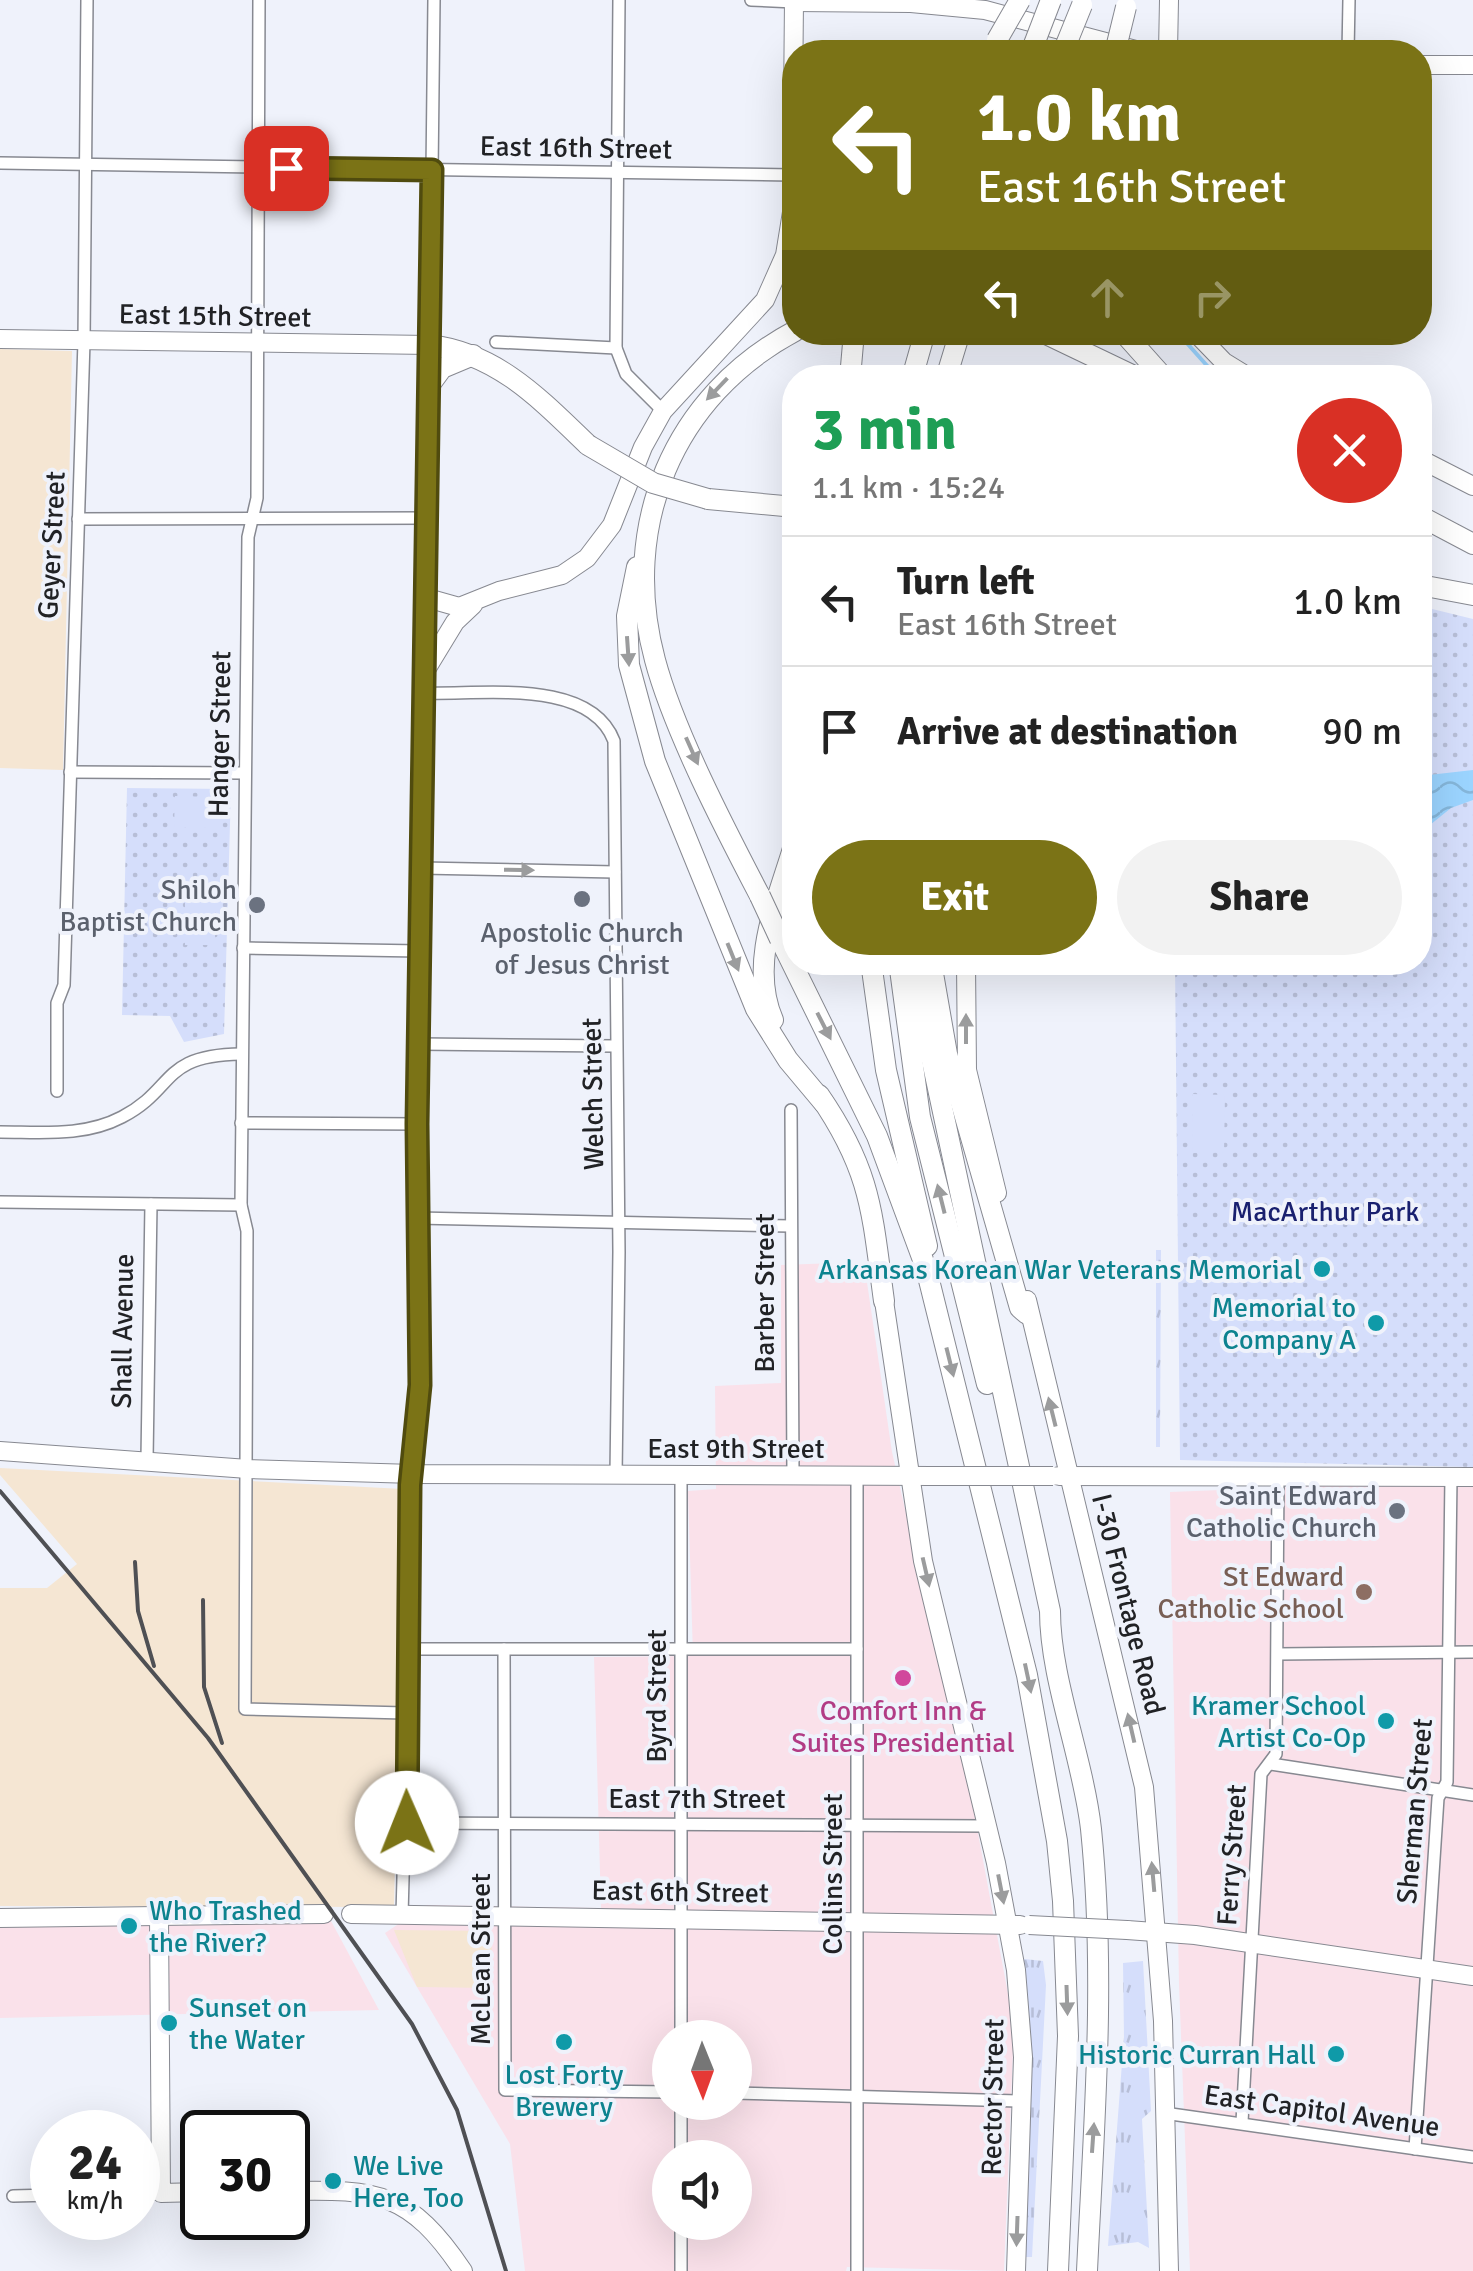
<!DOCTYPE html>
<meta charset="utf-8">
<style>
body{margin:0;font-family:Signika,sans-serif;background:#f2f2f2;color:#222;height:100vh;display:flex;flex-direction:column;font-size:38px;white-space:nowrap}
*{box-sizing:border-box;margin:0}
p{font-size:32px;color:#767676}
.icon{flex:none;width:55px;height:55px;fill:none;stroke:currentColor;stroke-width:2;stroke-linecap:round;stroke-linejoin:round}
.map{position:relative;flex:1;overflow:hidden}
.drawer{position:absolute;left:782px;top:365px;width:650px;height:610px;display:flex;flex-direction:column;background:#fff;border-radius:40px;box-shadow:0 10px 40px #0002}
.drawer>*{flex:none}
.banner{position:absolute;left:782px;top:40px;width:650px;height:305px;border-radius:40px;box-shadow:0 10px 40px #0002;background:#7b7316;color:#fff;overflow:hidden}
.needle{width:65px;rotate:179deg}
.tools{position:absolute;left:652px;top:2020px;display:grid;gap:20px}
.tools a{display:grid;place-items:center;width:100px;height:100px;border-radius:50%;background:#fff;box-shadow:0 10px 40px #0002;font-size:50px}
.speed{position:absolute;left:30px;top:2110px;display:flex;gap:20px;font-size:50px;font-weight:700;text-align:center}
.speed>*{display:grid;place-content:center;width:130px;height:130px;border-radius:50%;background:#fff;box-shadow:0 10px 40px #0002;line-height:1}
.speed small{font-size:25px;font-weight:400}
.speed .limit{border:5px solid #111;border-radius:15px;background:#fff;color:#111}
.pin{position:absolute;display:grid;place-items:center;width:85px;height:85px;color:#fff;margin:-42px;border-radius:20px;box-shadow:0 5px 15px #0006}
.me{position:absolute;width:110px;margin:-55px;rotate:359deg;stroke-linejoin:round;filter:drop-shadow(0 0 8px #0008)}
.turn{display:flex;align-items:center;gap:35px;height:210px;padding:0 30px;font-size:45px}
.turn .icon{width:130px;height:130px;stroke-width:2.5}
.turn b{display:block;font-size:70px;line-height:85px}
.lanes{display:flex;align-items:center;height:95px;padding:0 30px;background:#0003;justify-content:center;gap:50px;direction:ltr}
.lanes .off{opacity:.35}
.round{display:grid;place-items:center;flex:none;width:105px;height:105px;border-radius:52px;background:#f2f2f2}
.headline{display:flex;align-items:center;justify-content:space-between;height:170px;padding:0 30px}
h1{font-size:60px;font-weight:700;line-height:75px;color:#1e9e55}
.primary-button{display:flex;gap:20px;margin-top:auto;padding:20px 30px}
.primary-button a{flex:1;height:115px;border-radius:60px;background:#7b7316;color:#fff;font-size:40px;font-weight:700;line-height:115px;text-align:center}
.primary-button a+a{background:#f2f2f2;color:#222}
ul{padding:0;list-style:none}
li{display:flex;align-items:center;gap:30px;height:130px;padding:0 30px;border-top:2px solid #e0e0e0}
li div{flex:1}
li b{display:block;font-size:38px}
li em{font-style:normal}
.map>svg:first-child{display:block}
</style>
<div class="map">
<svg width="1473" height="2271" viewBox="0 0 1473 2271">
<defs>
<pattern id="grass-tufts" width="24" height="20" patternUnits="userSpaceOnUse" patternTransform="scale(2.5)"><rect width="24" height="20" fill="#d5defb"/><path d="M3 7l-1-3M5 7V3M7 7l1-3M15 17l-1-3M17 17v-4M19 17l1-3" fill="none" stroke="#b7bed7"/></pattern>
<pattern id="park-dots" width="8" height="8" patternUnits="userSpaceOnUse" patternTransform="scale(2.5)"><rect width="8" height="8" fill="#d5defb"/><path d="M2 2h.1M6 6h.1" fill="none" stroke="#b7bed7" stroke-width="1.8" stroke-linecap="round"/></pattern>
<pattern id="water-waves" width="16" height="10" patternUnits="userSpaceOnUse" patternTransform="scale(2.5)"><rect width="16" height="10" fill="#9bd4ff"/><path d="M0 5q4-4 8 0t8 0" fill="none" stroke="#85b6da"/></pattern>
</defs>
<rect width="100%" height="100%" fill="#eff2fb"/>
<g fill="#fae1ea" fill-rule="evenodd">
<path d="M864 1262 892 1452 974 1812 1014 2026 1004 2271 847 2267 846 2271H525L510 2144 385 1933 427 1905 601 1908 594 1657 693 1656 688 1491 716 1489 715 1386 781 1383V1265ZM670 2038H735V2102H670ZM670 2158H735V2222H670Z"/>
<path d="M1473 1480V2271H1190L1179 1983 1170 1492Z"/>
<path d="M331 1921 379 2010 0 2018V1925Z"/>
</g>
<g fill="#f5e6d3">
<path d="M0 349 72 351 63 770 0 768Z"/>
<path d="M0 1468 403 1489 394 1907 0 1906V1588H47L77 1564 0 1475Z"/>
<path d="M394 1930 492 1931 491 1988 417 1987Z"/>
</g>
<g fill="url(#grass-tufts)">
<path d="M1156 1250H1161L1160 1447H1156Z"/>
<path d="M1024 1959 1043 1961 1046 1985 1032 2257H1024L1032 2079Z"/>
<path d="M1143 1961 1151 2111 1142 2119 1149 2248 1138 2242 1108 2246 1124 2037 1123 1963Z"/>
</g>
<g fill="url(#park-dots)">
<path d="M1420 606 1473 619V1467L1180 1460 1175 963 1420 962Z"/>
<path d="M127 788 231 789 224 1034 184 1042 170 1016 122 1015Z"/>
</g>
<g fill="#d5defb">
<path d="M175 796 218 797 217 828 174 827Z"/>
<rect x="185" y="889" width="30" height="56"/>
<path d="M1193 1094 1225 1095 1224 1152 1192 1153Z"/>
</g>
<path fill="url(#water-waves)" d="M1473 770V800L1451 808 1420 833V776Z"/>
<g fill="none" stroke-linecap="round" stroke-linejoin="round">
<path stroke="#9bd4ff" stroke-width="4" d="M1177 332 1218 378"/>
<g stroke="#878991" stroke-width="14">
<g id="street">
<path d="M259 0 257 498 248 537 241 1205 247 1231 245 1709 405 1713"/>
<path d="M619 0 616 348 626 374 663 411"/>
<path d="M751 0 794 2"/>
<path d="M1348 52 1349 0"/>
<path d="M0 163 792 175"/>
<path d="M496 342 616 348"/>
<path d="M430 345 434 0"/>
<path d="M78 519 428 518"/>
<path d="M426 693C483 695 590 678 614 741L619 1252 616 1475"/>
<path d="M70 772 244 773"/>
<path d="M422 868 615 872"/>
<path d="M243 948 420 951"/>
<path d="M420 1044 615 1046"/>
<path d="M57 1091V1003L64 985 84 341 87 0"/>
<path d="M791 1110 793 1474"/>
<path d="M241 1123 417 1124"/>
<path d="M0 1132C42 1132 84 1137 122 1117 176 1089 160 1055 241 1054"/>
<path d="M0 1202 241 1205"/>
<path d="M417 1218 791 1226"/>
<path d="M147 1459 151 1204"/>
<path d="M681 1475V2038"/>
<path d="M857 1476V2271"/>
<path d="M409 1649H857"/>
<path d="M504 1649 505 2090 670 2092"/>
<path d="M1278 1654 1473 1652"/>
<path d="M1271 1764 1473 1795"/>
<path d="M407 1823 986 1826"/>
<path d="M402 1915 414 1474"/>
<path d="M735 2093 1022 2101"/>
<path d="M681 2102V2158"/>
<path d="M1164 2113 1473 2157"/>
<path d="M1242 2122 1261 1774 1276 1754 1278 1476"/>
<path d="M1415 2149 1438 1798 1447 1782 1451 1477"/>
<path d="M138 2194 161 2193"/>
<path d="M13 2196 52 2195"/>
<path d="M681 2222V2271"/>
</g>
</g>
<g stroke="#878991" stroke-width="20">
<g id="secondary">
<path d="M794 2 911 3 985 10 1143 52"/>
<path d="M1168 52 1169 0"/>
<path d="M1420 65H1473"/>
<path d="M1195 332 1224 362 1250 378"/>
<path d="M0 339 430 345 417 1124 420 1385 414 1474"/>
<path d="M1420 459 1473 486"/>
<path d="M427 598 459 607 499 591 562 575 587 558 612 525 643 447 663 411 765 300 785 255 792 212 794 0"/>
<path d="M427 668 455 622 473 605"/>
<path d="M966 962 967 1070 997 1193"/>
<path d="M1027 1300 1144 1787 1163 2021 1169 2271"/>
<path d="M884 1301 923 1561 996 1863 1016 1970 1023 2057 1016 2271"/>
<path d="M0 1451 248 1469 414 1474 932 1476"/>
<path d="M1059 1476 1473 1477"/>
<path d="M351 1914 1020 1925"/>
<path d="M159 1917 161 2193 202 2192"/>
<path d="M0 1918 324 1914"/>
<path d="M1127 1930 1195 1935 1473 1976"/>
<path d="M288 2191C378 2189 410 2192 463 2271"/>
</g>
</g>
<g stroke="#878991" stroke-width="22">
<g id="highway">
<path d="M1042 332 1138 378"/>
<path d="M1123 332 1164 378"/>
<path d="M430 345C498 354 540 399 588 445"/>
<path d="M850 378 854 332"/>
<path d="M912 378 925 332"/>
<path d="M946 378 960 332"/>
<path d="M431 383 442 368 473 355"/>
<path d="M708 499 795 507"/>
<path d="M1420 516 1473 544"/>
<path d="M637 567 627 616 629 665 655 761 756 1009 788 1060 824 1103"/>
<path d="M1420 585 1473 595"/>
<path d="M760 896C725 829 674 731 655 660 619 526 673 396 795 331"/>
<path d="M780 939 877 1136 926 1268 1027 1675 1057 1841 1063 1901 1068 2036 1058 2271"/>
<path d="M871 962 886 1070 927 1246"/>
<path d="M899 962 920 1117 987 1384"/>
<path d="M916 962 922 1014 1050 1611C1050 1679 1083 1758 1091 1829 1106 1977 1094 2123 1087 2271"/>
<path d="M931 962 947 1054 1020 1308 1027 1314"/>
<path d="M773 1020C748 963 779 897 795 842"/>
<path d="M819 1095C872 1172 872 1213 884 1301"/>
</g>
</g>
<use href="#street" stroke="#fff" stroke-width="11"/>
<use href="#secondary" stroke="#fff" stroke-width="18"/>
<use href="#highway" stroke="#fff" stroke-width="20"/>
<g stroke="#4f5054" stroke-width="4">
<path d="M0 1491 208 1738 412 2024 457 2110 506 2271"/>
<path d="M135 1562 138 1611 154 1666"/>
<path d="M203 1600 204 1687 222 1743"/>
</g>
<g stroke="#878991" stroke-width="20" stroke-linecap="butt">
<g id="secondary-bridge">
<path d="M932 1476H1053"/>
<path d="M1029 1925 1127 1930"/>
</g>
</g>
<g stroke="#878991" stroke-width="22" stroke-linecap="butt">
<g id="highway-bridge">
<path d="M997 40 1020 0"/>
<path d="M1031 52 1051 0"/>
<path d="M1063 52 1082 5"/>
<path d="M1115 52 1126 7"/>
<path d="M588 445 653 483 708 499"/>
<path d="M760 896 780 939"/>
</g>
</g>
<use href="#secondary-bridge" stroke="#fff" stroke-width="18"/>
<use href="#highway-bridge" stroke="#fff" stroke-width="20"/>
</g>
<defs><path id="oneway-solid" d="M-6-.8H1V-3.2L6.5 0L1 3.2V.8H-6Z" transform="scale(2.5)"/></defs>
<g fill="#9b9c9d">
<use href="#oneway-solid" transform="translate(717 389) rotate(134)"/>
<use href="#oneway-solid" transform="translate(628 651) rotate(86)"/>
<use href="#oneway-solid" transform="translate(692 751) rotate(66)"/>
<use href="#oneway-solid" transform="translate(519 870) rotate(1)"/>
<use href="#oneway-solid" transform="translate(733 957) rotate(68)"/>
<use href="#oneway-solid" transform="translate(824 1026) rotate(63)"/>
<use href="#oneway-solid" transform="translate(966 1029) rotate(-90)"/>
<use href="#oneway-solid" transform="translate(941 1199) rotate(-104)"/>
<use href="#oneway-solid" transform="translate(950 1362) rotate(76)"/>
<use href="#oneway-solid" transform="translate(1052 1412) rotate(-104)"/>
<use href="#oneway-solid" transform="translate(926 1572) rotate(77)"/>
<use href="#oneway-solid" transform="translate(1028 1678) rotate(78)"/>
<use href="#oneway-solid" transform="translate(1131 1728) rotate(-103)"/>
<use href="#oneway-solid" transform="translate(1153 1877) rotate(-95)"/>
<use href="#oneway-solid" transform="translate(1001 1889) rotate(79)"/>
<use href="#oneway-solid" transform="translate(1067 2000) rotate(88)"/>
<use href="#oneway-solid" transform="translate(1093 2138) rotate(-86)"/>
<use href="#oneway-solid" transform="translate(1017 2231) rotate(92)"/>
</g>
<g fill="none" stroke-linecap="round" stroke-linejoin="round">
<g stroke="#504b0e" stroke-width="25">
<path id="route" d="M286 168 432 170 417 1124 420 1385 410 1485 407 1823"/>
</g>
<use href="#route" stroke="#7b7316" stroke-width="18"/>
</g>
<g fill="#6b7280" stroke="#eff2fb" stroke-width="4">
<circle cx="582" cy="899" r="10"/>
<circle cx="257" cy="905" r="10"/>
<circle cx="1397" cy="1511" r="10"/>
</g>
<g fill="#0f9aa8" stroke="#eff2fb" stroke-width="4">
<circle cx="1322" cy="1269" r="10"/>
<circle cx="1376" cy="1323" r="10"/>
<circle cx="1386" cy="1721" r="10"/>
<circle cx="129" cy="1926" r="10"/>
<circle cx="169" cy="2023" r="10"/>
<circle cx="564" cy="2042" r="10"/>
<circle cx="1336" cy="2054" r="10"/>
<circle cx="333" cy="2181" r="10"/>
</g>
<circle fill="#8d6e63" stroke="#eff2fb" stroke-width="4" cx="1364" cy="1592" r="10"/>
<circle fill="#d1479c" stroke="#eff2fb" stroke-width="4" cx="903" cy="1678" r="10"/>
<g text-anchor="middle" stroke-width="8" stroke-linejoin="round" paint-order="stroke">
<g font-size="28" fill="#212225" stroke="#eff2fb">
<text transform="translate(576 147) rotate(1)" y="10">East 16th Street</text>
<text transform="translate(215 315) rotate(1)" y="10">East 15th Street</text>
<text transform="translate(51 545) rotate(-87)" y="10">Geyer Street</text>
<text transform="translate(219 734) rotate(-89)" y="10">Hanger Street</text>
<text transform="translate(592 1094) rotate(-91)" y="10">Welch Street</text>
<text transform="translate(764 1293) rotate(-90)" y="10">Barber Street</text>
<text transform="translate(122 1331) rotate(-89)" y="10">Shall Avenue</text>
<text x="736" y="1458">East 9th Street</text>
<text transform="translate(1129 1604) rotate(76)" y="10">I-30 Frontage Road</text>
<text transform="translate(656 1696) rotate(-90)" y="10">Byrd Street</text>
<text x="697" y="1808">East 7th Street</text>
<text transform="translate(1414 1811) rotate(-85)" y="10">Sherman Street</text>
<text transform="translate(1231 1855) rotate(-86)" y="10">Ferry Street</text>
<text transform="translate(832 1874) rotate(-90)" y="10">Collins Street</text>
<text transform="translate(680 1891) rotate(1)" y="10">East 6th Street</text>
<text transform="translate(480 1959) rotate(-90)" y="10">McLean Street</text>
<text transform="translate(992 2097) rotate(-89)" y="10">Rector Street</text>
<text transform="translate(1322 2110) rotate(8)" y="10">East Capitol Avenue</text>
</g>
<g font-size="28" fill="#5b616d" stroke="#eff2fb" text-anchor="end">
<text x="237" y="899">Shiloh<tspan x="237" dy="32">Baptist Church</tspan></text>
<text x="582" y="942" text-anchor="middle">Apostolic Church<tspan x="582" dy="32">of Jesus Christ</tspan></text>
<text x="1377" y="1505">Saint Edward<tspan x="1377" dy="32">Catholic Church</tspan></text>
</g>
<g font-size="28" fill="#19206f" stroke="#eff2fb">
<text x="1325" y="1221">MacArthur Park</text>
</g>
<g font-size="28" fill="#0d838f" stroke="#eff2fb" text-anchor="end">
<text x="1302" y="1279">Arkansas Korean War Veterans Memorial</text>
<text x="1356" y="1317">Memorial to<tspan x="1356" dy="32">Company A</tspan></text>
<text x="1366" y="1715">Kramer School<tspan x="1366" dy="32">Artist Co-Op</tspan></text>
<text x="149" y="1920" text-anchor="start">Who Trashed<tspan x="149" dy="32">the River?</tspan></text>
<text x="189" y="2017" text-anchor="start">Sunset on<tspan x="189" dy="32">the Water</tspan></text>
<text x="1316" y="2064">Historic Curran Hall</text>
<text x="564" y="2084" text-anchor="middle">Lost Forty<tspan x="564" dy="32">Brewery</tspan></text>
<text x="353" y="2175" text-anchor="start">We Live<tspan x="353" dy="32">Here, Too</tspan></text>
</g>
<g font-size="28" fill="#785e54" stroke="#eff2fb" text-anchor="end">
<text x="1344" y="1586">St Edward<tspan x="1344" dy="32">Catholic School</tspan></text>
</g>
<g font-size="28" fill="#b23c85" stroke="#eff2fb">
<text x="903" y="1720">Comfort Inn &amp;<tspan x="903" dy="32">Suites Presidential</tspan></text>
</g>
</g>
</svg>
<div class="tools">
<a><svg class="needle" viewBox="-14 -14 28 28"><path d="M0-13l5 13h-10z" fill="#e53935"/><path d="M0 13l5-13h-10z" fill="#767676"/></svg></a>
<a><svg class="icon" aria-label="sound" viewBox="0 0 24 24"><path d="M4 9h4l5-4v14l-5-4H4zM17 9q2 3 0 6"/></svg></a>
</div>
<div class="speed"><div>24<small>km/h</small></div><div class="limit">30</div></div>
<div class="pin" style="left:286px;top:168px;background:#d93025"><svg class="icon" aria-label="arrive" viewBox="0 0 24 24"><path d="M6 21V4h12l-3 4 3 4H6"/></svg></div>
<svg class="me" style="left:407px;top:1823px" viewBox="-20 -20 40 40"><circle r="19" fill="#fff"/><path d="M0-13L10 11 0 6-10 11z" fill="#7b7316"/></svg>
<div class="banner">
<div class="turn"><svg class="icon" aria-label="left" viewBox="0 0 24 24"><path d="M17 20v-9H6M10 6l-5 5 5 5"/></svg><div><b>1.0 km</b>East 16th Street</div></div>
<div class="lanes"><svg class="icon" aria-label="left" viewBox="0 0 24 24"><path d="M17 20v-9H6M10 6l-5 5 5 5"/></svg><svg class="icon off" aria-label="ahead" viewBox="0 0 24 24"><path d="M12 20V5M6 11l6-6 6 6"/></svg><svg class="icon off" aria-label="right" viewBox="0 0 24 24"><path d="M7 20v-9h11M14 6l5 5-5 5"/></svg></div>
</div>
<section class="drawer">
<div class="headline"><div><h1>3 min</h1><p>1.1 km · 15:24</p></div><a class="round" style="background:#d93025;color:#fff"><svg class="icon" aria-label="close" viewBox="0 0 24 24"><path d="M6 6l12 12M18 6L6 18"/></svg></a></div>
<ul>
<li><svg class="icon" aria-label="left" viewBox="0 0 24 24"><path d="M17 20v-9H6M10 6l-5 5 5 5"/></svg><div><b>Turn left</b><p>East 16th Street</p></div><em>1.0 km</em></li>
<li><svg class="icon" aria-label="arrive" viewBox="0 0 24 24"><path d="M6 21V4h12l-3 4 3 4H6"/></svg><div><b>Arrive at destination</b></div><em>90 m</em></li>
</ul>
<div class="primary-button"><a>Exit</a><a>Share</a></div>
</section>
</div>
